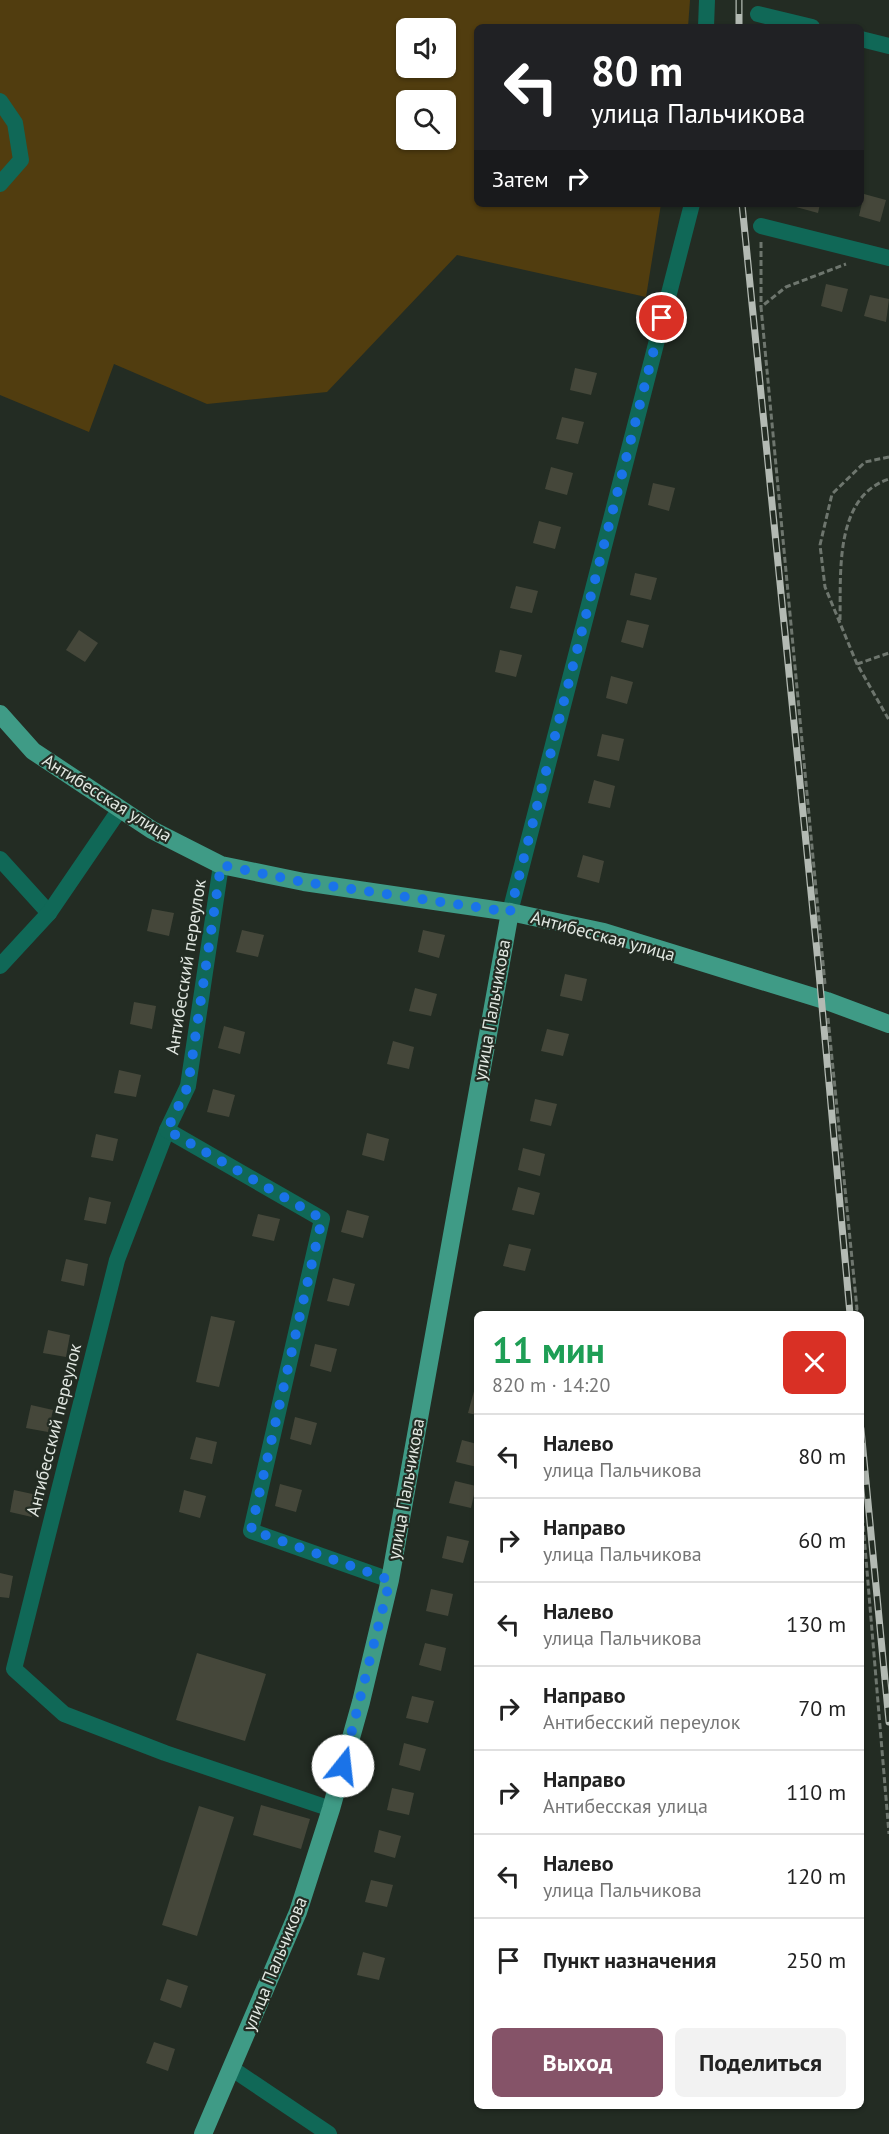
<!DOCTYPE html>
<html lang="ru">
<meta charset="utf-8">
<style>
body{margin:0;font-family:"PT Sans",sans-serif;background:#f2f2f2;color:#222;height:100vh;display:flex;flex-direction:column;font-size:22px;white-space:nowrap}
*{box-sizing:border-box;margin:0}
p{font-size:20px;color:#767676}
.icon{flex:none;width:33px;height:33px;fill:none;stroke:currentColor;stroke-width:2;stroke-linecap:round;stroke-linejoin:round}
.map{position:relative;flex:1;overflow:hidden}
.panel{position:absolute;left:474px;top:1311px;width:390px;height:798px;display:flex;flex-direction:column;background:#fff;border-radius:9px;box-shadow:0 2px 4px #0004}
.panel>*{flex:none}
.guide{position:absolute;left:474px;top:24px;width:390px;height:183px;border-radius:9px;box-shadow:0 2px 4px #0004;background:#202124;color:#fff;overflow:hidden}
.controls{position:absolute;left:396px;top:18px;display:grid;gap:12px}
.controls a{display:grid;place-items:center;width:60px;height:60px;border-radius:9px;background:#fff;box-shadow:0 2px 4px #0004;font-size:30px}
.pin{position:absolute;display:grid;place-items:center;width:51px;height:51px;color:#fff;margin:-26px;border:3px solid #fff;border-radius:50%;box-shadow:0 2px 6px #0007}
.me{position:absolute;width:66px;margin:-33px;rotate:16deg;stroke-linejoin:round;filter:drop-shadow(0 0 4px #0008)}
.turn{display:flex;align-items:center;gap:21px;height:126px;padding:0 18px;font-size:27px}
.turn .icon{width:78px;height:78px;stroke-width:2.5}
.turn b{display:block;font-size:42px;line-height:51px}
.then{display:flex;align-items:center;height:57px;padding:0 18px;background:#0003;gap:12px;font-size:22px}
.round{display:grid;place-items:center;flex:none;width:63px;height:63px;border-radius:9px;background:#f2f2f2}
.headline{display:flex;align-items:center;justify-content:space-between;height:102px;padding:0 18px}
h1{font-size:36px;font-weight:700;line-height:45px;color:#1e9e55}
.action{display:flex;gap:12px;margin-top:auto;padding:12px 18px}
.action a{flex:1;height:69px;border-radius:9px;background:#855368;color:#fff;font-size:24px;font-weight:700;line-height:69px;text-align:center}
.action a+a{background:#f2f2f2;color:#222}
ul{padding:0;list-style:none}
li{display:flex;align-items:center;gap:18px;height:84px;padding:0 18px;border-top:2px solid #e0e0e0}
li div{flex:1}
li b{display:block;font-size:22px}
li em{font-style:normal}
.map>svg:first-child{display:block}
</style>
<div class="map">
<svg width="889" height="2134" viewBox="0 0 889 2134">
<rect width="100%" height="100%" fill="#232c23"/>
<path fill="#513d0f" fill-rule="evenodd" d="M0 0H690L688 27H477V204H661L646 297 457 255 327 392 207 404 114 364 89 432 0 395ZM406 28H446V68H406ZM406 100H446V140H406Z"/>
<g fill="#45473a">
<path d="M864 194 886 200 880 222 859 216Z"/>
<path d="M797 204H820L818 213 796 207Z"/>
<path d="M826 284 848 289 842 312 821 306Z"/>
<path d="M870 295 889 299 886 322 864 316Z"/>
<path d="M575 368 597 373 591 395 570 390Z"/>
<path d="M562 417 584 422 578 444 556 439Z"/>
<path d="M551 467 573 473 567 495 545 489Z"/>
<path d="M653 483 675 488 669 511 648 505Z"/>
<path d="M539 521 561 527 555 549 533 543Z"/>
<path d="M635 573 657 578 651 600 630 595Z"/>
<path d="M516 586 538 591 532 613 510 608Z"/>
<path d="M627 620 649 625 643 648 621 642Z"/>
<path d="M79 630 98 643 85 662 66 650Z"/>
<path d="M500 650 522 655 516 677 495 672Z"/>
<path d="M611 676 633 682 627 704 606 698Z"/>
<path d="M602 734 624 739 619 761 597 756Z"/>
<path d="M594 780 615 786 610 808 588 803Z"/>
<path d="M583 855 604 861 599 883 577 877Z"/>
<path d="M152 909 174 913 169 936 147 931Z"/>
<path d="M242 930 264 935 258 957 236 952Z"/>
<path d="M423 930 445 935 439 958 418 952Z"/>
<path d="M565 974 587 979 582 1001 560 996Z"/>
<path d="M415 988 437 994 431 1016 409 1011Z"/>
<path d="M134 1002 156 1006 152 1029 130 1024Z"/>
<path d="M224 1026 245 1032 240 1054 218 1048Z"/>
<path d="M547 1029 569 1034 563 1056 541 1051Z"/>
<path d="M393 1041 414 1047 409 1069 387 1064Z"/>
<path d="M119 1070 141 1075 136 1097 114 1093Z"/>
<path d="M213 1089 235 1095 229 1117 207 1112Z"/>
<path d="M535 1099 557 1104 551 1126 530 1121Z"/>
<path d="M367 1133 389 1139 384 1161 362 1155Z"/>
<path d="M96 1134 118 1139 113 1161 91 1157Z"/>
<path d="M523 1148 545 1154 540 1176 518 1170Z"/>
<path d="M518 1187 540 1193 534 1215 512 1210Z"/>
<path d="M89 1197 111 1202 106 1224 84 1220Z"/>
<path d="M347 1210 369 1216 363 1238 341 1232Z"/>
<path d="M258 1214 280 1219 274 1241 252 1236Z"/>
<path d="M509 1244 531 1249 525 1271 503 1266Z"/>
<path d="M66 1259 88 1264 84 1286 61 1281Z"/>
<path d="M333 1278 355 1284 349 1306 327 1301Z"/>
<path d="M211 1316 235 1321 219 1387 196 1382Z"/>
<path d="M48 1330 70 1335 66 1357 43 1353Z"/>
<path d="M315 1344 337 1349 331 1372 310 1366Z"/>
<path d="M474 1391H477V1415L468 1413Z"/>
<path d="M31 1405 53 1410 48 1432 26 1428Z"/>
<path d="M295 1417 317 1423 311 1445 290 1439Z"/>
<path d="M196 1437 217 1442 212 1464 190 1459Z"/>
<path d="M462 1440 477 1444V1467L456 1462Z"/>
<path d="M455 1481 476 1486 471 1508 449 1503Z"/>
<path d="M280 1484 302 1490 296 1512 275 1506Z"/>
<path d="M14 1490 37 1495 32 1517 10 1512Z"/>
<path d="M184 1490 206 1496 200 1518 179 1512Z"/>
<path d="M447 1536 469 1541 463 1563 442 1558Z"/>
<path d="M0 1573 13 1576 9 1598 0 1597Z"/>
<path d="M431 1589 453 1594 448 1616 426 1611Z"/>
<path d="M425 1643 446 1648 441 1671 419 1665Z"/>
<path d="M197 1653 266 1674 245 1741 176 1720Z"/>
<path d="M412 1696 434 1701 428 1723 406 1718Z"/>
<path d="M404 1743 426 1749 420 1771 399 1765Z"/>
<path d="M392 1788 414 1793 409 1815 387 1810Z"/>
<path d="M261 1805 310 1819 301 1849 253 1835Z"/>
<path d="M199 1806 234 1817 197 1936 162 1925Z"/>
<path d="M379 1830 401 1836 395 1858 374 1852Z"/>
<path d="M371 1880 393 1885 387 1907 365 1902Z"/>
<path d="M363 1952 385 1958 379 1980 357 1975Z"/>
<path d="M167 1979 188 1986 181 2008 160 2000Z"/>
<path d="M154 2042 175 2049 168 2071 146 2063Z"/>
</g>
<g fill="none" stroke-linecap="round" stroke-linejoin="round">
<g stroke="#6e766e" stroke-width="3" stroke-dasharray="6 3" stroke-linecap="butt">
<path d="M761 242V307"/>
<path d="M889 457 865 462 832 494 820 545 825 587 857 664 889 720"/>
<path d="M840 620C841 573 834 497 889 479"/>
<path d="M857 664 889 653"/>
<path d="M825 984 761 307 786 287 846 264"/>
<path d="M828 1018 857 1309 854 1314"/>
<path d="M861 1499 889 1834"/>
</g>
<g stroke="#106857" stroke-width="16">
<path d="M758 14 812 27"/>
<path d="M706 27 707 0"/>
<path d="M861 39 889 46"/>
<path d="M0 101 15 123 21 160 0 184"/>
<path d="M761 226 889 258"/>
<path d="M0 859 49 913"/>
<path d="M221 865 188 1086 167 1130 117 1260 14 1669 64 1714 165 1753 331 1809"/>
<path d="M510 912 692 204"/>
<path d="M0 966 49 913 120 809"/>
<path d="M167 1130 322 1219 251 1531 390 1580"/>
<path d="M231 2068 329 2134"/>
</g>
<g stroke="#3f9b86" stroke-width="18">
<path d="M0 714 33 751 152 830 221 865 304 882 510 912 604 932 827 1001 889 1024"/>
<path d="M203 2134 298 1912 331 1809 361 1702 390 1580 510 912"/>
</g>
<g stroke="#b3bab3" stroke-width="7">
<g id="rail">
<path d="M739 0V27"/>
<path d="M742 204 818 962 850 1314"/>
<path d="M861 1429 889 1722"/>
</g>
</g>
<use href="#rail" stroke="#232c23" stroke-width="4.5" stroke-dasharray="14" stroke-linecap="butt"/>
</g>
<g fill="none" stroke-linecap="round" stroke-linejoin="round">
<path stroke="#1a73e8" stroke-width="10" stroke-dasharray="0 18" d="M343 1766 390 1580 251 1530 322 1219 167 1130 188 1086 221 865 303 882 510 912 662 318"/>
</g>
<g text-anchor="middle" stroke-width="4.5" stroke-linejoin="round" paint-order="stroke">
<g font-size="18" fill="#e1e7e1" stroke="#232c23">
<text transform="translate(107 798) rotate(32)" y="6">Антибесская улица</text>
<text transform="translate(603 936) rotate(15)" y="6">Антибесская улица</text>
<text transform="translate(186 967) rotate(-81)" y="6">Антибесский переулок</text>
<text transform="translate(492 1010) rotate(-80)" y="6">улица Пальчикова</text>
<text transform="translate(54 1430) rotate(-76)" y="6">Антибесский переулок</text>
<text transform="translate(406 1489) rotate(-80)" y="6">улица Пальчикова</text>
<text transform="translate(275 1964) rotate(-68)" y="6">улица Пальчикова</text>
</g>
</g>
</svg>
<div class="controls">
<a><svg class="icon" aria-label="sound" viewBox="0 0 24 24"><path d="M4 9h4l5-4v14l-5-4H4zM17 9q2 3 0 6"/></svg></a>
<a><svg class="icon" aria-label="search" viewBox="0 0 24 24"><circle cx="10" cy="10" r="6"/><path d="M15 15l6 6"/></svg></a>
</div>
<div class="pin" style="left:662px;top:318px;background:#d93025"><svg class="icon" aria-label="arrive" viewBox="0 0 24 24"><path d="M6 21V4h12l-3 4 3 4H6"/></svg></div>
<svg class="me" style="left:343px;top:1766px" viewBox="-20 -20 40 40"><circle r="19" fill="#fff"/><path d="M0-13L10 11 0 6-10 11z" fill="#1a73e8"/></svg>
<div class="guide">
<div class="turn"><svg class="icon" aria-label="left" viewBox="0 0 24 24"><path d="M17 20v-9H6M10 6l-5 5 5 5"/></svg><div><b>80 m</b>улица Пальчикова</div></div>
<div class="then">Затем<svg class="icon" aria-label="right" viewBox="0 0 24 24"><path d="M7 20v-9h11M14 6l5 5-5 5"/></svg></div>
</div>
<section class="panel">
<div class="headline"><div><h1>11 мин</h1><p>820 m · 14:20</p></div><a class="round" style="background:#d93025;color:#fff"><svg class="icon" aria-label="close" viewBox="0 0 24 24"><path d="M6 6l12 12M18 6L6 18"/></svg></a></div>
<ul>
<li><svg class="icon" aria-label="left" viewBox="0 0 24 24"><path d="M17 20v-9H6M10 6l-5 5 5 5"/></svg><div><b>Налево</b><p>улица Пальчикова</p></div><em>80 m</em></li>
<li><svg class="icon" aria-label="right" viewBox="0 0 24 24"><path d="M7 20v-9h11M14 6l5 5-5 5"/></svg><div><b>Направо</b><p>улица Пальчикова</p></div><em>60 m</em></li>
<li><svg class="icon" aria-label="left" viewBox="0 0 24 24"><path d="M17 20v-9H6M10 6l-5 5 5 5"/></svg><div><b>Налево</b><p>улица Пальчикова</p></div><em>130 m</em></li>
<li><svg class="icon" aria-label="right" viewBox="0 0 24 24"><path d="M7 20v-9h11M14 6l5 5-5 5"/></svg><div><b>Направо</b><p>Антибесский переулок</p></div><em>70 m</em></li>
<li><svg class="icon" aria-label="right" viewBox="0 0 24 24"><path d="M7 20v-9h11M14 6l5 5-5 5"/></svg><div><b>Направо</b><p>Антибесская улица</p></div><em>110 m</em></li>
<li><svg class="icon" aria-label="left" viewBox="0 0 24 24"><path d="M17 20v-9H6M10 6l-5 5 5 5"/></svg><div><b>Налево</b><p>улица Пальчикова</p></div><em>120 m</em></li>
<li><svg class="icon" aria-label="arrive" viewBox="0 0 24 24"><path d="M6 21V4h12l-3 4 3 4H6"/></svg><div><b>Пункт назначения</b></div><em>250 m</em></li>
</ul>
<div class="action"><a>Выход</a><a>Поделиться</a></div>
</section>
</div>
